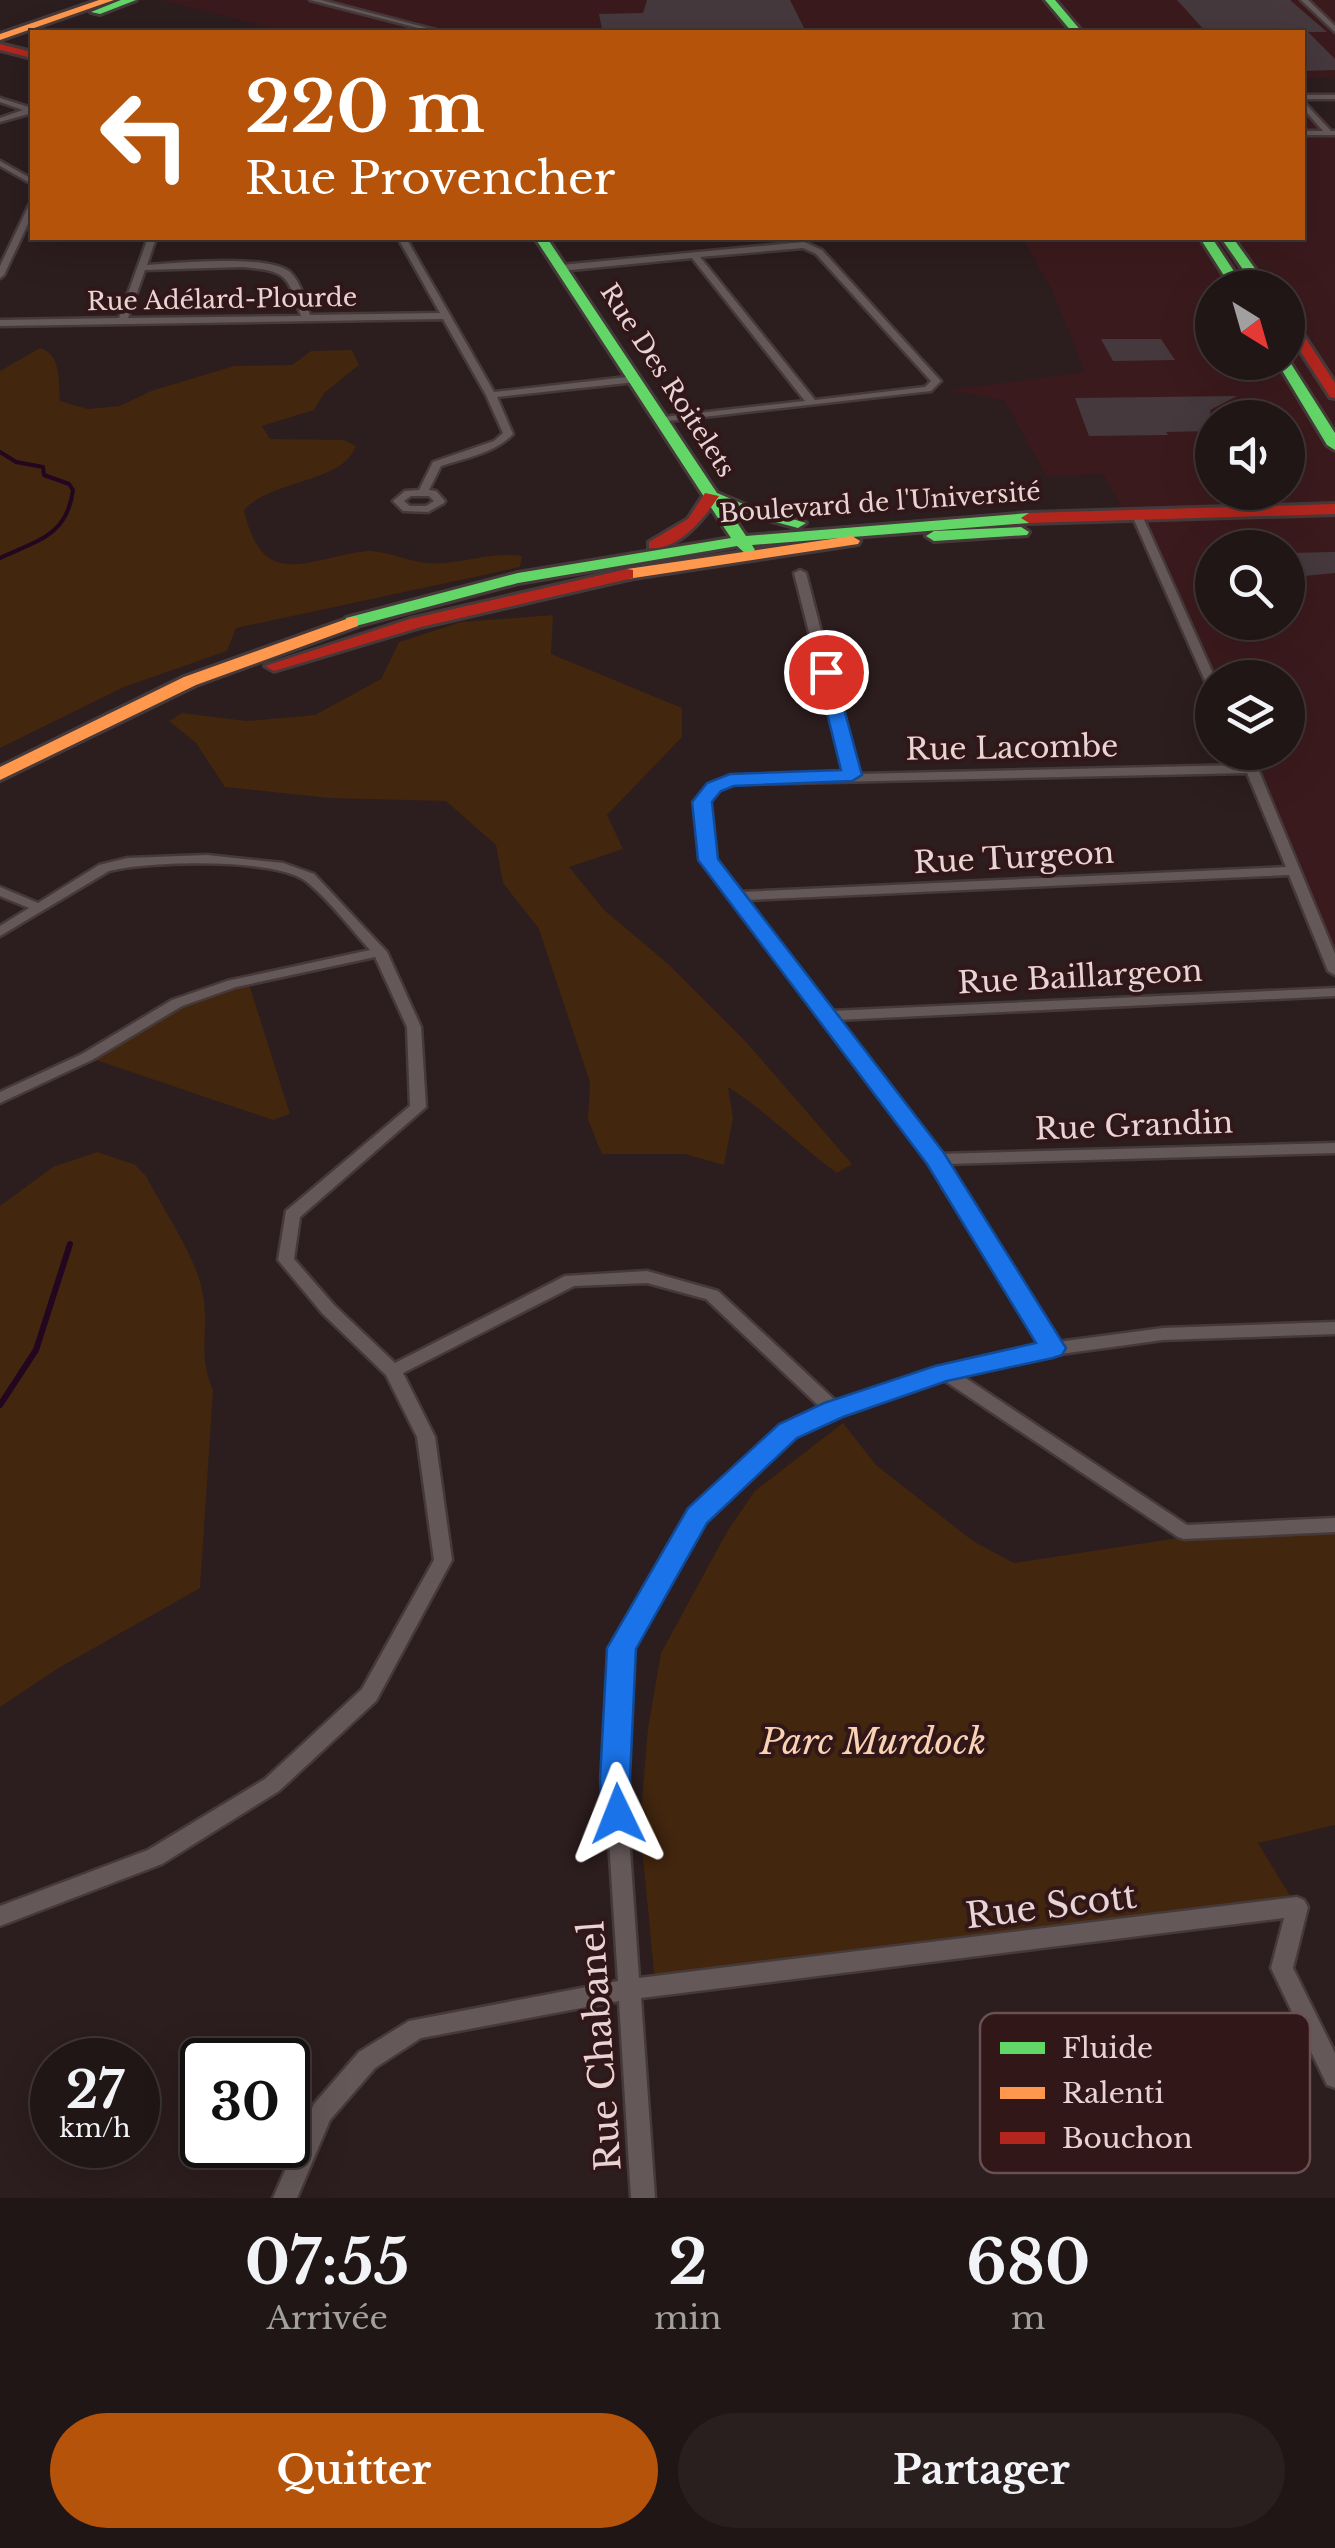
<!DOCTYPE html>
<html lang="fr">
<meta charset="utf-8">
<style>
body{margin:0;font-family:"Libre Baskerville",serif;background:#291f1f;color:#f1f3f6;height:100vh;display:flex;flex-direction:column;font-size:38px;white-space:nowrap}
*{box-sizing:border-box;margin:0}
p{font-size:32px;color:#a29fa1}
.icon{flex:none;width:55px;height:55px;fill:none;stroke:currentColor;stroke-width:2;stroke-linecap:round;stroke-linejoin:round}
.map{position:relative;height:2198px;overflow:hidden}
.panel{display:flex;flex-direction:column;background:#211616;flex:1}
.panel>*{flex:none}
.guide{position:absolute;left:30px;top:30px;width:1275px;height:210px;border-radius:0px;box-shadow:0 10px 40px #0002,0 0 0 2px #3e3535;background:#b45309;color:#fff;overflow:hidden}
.needle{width:65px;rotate:143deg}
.tools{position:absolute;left:1195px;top:270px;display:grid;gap:20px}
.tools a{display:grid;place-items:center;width:110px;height:110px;border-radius:50%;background:#211616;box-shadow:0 10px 40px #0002,0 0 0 2px #3e3535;font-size:50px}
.speed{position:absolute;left:30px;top:2038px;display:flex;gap:20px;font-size:50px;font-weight:700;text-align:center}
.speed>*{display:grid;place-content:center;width:130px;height:130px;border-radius:50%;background:#211616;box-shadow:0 10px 40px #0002,0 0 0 2px #3e3535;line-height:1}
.speed small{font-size:25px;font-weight:400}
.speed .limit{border:5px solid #111;border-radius:15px;background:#fff;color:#111}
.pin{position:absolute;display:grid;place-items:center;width:85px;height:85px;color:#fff;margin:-42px;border:5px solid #fff;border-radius:50%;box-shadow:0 2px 10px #0007}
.me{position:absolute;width:110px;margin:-55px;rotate:358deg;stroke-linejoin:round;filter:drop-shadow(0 0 8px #0008)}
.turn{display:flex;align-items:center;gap:35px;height:210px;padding:0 50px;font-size:45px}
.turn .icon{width:130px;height:130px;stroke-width:2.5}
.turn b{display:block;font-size:70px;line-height:85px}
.eta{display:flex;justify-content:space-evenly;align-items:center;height:170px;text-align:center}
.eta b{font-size:60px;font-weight:800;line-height:70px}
.primary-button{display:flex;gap:20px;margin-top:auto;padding:20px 50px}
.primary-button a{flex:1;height:115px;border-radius:60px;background:#b45309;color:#fff;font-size:40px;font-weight:800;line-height:115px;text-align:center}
.primary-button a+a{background:#291f1f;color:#f1f3f6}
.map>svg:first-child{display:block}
</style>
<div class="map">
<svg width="1335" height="2198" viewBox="0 0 1335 2198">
<rect width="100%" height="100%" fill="#2c1d1e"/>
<g fill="#3b1a1d" fill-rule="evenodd">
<path d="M161 0H1335V77L1303 79 1302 32H286Z"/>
<path d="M1303 103 1329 133H1335V971L1245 753 1288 752V678H1212V683L1177 607 1103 474 1047 477 1004 400 949 390 1085 372 1052 290 1023 239 941 238H1302ZM1212 288H1288V362H1212ZM1212 418H1288V492H1212ZM1212 548H1288V622H1212Z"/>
</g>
<g fill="#42260e">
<path d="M40 348C62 355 58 381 60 401L88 409 120 406 151 391 234 366 292 365 311 351 352 350 359 365 324 393 314 410 262 426 270 439 344 440 356 446C343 483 271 480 244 510 263 594 309 557 367 551 385 550 409 562 428 563 459 565 490 551 522 556L520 567 236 628 227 651 124 687 0 748V371Z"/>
<path d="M553 615 551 654 682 708V737L607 815 623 849 569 867 604 910 667 963 747 1043 852 1164 837 1173C799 1146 768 1112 728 1087L733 1118 724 1165 685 1154H602L588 1120 590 1082 539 929 503 883 496 845 446 801 329 798 225 787 196 743 169 721 182 713 247 721 315 715 381 679 399 642 461 622Z"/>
<path d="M248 981 290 1114 273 1120 87 1057 177 1003Z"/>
<path d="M97 1152 134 1164 146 1176C163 1209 195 1255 202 1290 211 1331 196 1351 213 1390L200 1588 57 1669 0 1707V1206L53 1167Z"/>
<path d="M843 1423 876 1465 973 1541 1014 1563 1237 1529 1335 1523V1825L1258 1843 1297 1907 762 1985 655 1983 640 1825 648 1728 661 1653 728 1530 755 1491Z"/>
</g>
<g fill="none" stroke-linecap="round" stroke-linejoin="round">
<path stroke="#23061f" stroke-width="4" d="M0 452 16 462 43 467 44 475 69 484 73 490C67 536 38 540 0 558"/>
<path stroke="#23061f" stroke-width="6" d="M0 1405 36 1350 70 1244"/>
</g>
<g fill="#46393d">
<path d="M647 0H790L806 32H626L625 28 602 29 599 14 643 13Z"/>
<path d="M1177 0H1290L1327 32H1308L1335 59V70L1302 71V32H1206Z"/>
<path d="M1101 339H1161L1175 360 1113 361Z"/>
<path d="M1237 396 1210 410 1212 431 1166 432 1168 435 1089 436 1075 398Z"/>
<path d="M1335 552V573L1294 577 1288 574V553Z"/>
</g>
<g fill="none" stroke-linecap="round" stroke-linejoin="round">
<g stroke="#46393a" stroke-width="5">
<g id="street">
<path d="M310 0H321L443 32H434Z"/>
<path d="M1301 0H1308L1335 26V32Z"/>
<rect x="1302" y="95" width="33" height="4"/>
<path d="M0 98 32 108V113L0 122V118L23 110 0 102Z"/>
<path d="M1302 100 1331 131H1335V135H1302V131H1323L1302 107Z"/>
<path d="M0 161 32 179V184L0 166Z"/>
<path d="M29 205H32V215L4 275 0 278V266Z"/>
<path d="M148 238H156L147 265C177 263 267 254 290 272 301 282 305 301 310 315L440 313 398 238H406L494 392 636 376 641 379 636 382 497 397 513 434C495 453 465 458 441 466L429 490 436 491 445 501 444 503 428 512 403 511 393 501 405 491 419 490 433 462 494 441 503 433 486 395 443 319 0 326V320L119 318ZM242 267C287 271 287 274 301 316L128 318 145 270ZM411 496H429L434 501 426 506H410L404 501Z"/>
<path d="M804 242 822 250 939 379 941 381 931 391 660 422 658 420 663 417 805 401 692 258 561 271 557 268 561 265ZM803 248 816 254 931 381 925 387 815 400 700 257Z"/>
<path d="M1136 510 1141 513 1215 678H1212V686L1206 683 1131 513Z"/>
<path d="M800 570 806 573 858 774 1244 765 1239 752H1251L1335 954V975L1328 971 1289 875 746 900 831 1011 1335 988V996L837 1020 939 1154 1335 1143V1153L946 1164 1057 1342 1163 1328 1335 1322V1334L1163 1340 1053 1355 961 1375 1187 1525 1335 1518V1532L1184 1539 1178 1537 942 1379 840 1415 794 1436 703 1520 632 1649 625 1779 639 1978 1297 1897 1304 1900 1308 1907 1293 1968 1335 2053V2088L1327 2085 1271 1968 1284 1918 641 1998 655 2198H631L619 2001 421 2038 375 2068 330 2120 297 2198H273L314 2104 359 2052 409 2021 618 1981 605 1779 612 1648 691 1510 782 1426 821 1408 706 1299 647 1283 574 1286 403 1373 435 1437 452 1560 376 1701 279 1791 162 1864 0 1926V1906L148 1850 265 1779 362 1689 434 1560 417 1437 386 1375 322 1313 278 1260 286 1211 410 1106 407 1027 375 957 236 987 182 1006 92 1060 0 1103V1092L82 1054 172 1000 227 981 370 950C350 928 330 901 307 882 276 857 147 861 109 871L0 936V926L29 908 0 896V887L38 903 99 865 128 858 207 855 283 863 314 874 387 952 421 1027 426 1107 300 1217 294 1259 334 1305 395 1363 565 1276 647 1271 718 1291 837 1402 944 1366 1042 1345 929 1162 701 859 696 802 710 784 731 776 845 774 794 573ZM1247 773 1286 867 740 892 715 859 708 802 718 790 733 784Z"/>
</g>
</g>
<g stroke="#46393a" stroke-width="6">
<g id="fast">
<path d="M121 0H136L100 14 91 12Z"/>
<path d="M1045 0H1055L1082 32H1072Z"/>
<path d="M535 238H547L717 493 748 506 806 523 798 528 728 509 746 536 1029 513 1037 518 1029 523 752 545 755 550 747 555 737 546 518 583 352 627 346 626V618L518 573 731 538Z"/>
<path d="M1200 238H1212L1245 288H1232Z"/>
<path d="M1221 238H1233L1269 288H1256Z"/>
<path d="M1288 359 1335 433V450L1327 445 1277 362H1288Z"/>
<path d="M1021 527 1029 532 1027 535 934 541 926 536 934 531Z"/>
</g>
</g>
<g stroke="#46393a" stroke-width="6">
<g id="slow">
<path d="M99 0H114L0 40V34Z"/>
<path d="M852 536 860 541 858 544 627 579 619 574 627 569Z"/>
<path d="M352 617 358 618V626L196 685 0 780V767L184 677Z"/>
</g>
</g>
<g stroke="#46393a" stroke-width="6">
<g id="jam">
<path d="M0 44 32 52V58L0 50Z"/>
<path d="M1288 318 1293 319 1335 383V398L1330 397 1288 332Z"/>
<path d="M705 493 719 496C704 518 679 551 649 548V542L688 519Z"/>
<path d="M1335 504V514L1029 523 1021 518 1029 513Z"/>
<path d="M627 569 633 570V578L421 627 274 671 265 666 410 619Z"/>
</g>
</g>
<use href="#street" fill="#645859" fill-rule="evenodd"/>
<use href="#fast" fill="#63d668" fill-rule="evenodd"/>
<use href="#slow" fill="#ff974d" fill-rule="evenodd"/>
<use href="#jam" fill="#b3261e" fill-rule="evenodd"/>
</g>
<path fill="#1a73e8" stroke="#114b97" stroke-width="2.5" d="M826 666 834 672 862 775 852 781 734 786 721 791 712 802 718 859 944 1153 1066 1348 1062 1355 1053 1358 947 1381 843 1417 797 1438 707 1523 636 1649 630 1779 633 1814 628 1823 618 1827 607 1823 602 1814 600 1779 607 1648 688 1508 779 1424 824 1403 935 1366 1036 1343 927 1164 698 860 692 802 707 783 730 774 841 770 817 672Z"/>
<g text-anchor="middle" stroke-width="8" stroke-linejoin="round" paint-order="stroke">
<g font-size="25" fill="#e8d4d4" stroke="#321719">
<text transform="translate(222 299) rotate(-1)" y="9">Rue Adélard-Plourde</text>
<text transform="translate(668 380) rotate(57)" y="9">Rue Des Roitelets</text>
<text transform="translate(880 502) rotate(-4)" y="9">Boulevard de l'Université</text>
</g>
<g font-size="30" fill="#e8d4d4" stroke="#321719">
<text transform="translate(1012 748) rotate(-1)" y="10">Rue Lacombe</text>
<text transform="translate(1014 858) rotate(-3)" y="10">Rue Turgeon</text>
<text transform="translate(1080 977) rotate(-3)" y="10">Rue Baillargeon</text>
<text transform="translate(1134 1126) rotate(-2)" y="10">Rue Grandin</text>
</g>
<g font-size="35" font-style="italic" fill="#f8d2b3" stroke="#321719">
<text x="873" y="1754">Parc Murdock</text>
</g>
<g font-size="35" fill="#e8d4d4" stroke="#321719">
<text transform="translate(1051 1906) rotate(-7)" y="12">Rue Scott</text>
<text transform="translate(600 2046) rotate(-94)" y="12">Rue Chabanel</text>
</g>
</g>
<rect x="980" y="2013" width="330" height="160" rx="15" fill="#321719" stroke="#695051" stroke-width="2.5"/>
<rect x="1000" y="2042" width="45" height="12" fill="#63d668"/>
<rect x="1000" y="2087" width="45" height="12" fill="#ff974d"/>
<rect x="1000" y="2132" width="45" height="12" fill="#b3261e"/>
<g font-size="28" fill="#e8d4d4">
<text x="1062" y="2058">Fluide</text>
<text x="1062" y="2103">Ralenti</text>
<text x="1062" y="2148">Bouchon</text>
</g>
</svg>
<div class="tools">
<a><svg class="needle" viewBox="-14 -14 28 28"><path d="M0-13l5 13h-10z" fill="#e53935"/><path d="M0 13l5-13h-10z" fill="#a29fa1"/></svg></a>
<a><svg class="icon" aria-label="sound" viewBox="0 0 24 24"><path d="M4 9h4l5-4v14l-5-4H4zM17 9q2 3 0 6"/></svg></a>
<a><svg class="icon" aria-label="search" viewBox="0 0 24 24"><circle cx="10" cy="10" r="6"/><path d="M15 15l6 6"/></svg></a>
<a><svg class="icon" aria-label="layers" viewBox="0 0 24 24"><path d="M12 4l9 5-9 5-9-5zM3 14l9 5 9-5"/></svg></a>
</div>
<div class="speed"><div>27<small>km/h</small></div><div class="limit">30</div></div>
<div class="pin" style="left:826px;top:672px;background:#d93025"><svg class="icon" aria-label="arrive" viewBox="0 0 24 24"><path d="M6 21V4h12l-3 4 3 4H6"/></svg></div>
<svg class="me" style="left:618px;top:1814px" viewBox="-20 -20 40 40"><path d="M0-17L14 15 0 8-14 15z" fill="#1a73e8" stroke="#fff" stroke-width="4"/></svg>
<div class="guide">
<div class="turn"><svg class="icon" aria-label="left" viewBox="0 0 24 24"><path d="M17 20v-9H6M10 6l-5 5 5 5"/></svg><div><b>220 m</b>Rue Provencher</div></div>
</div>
</div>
<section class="panel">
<div class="eta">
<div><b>07:55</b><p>Arrivée</p></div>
<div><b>2</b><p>min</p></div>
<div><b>680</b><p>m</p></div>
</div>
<div class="primary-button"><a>Quitter</a><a>Partager</a></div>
</section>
